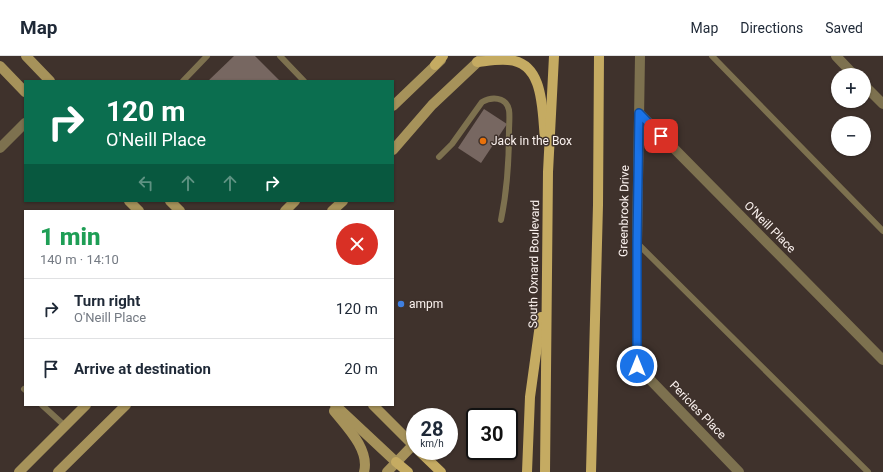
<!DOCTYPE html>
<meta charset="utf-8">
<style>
body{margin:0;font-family:Roboto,sans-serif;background:#f2f2f3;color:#1f2937;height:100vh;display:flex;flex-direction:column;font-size:15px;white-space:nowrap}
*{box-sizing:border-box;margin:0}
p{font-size:13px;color:#747a83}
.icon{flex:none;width:22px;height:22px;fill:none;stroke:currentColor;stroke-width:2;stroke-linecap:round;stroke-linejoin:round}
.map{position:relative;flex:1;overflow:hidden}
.details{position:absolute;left:24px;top:154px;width:370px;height:196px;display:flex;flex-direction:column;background:#fff;border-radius:0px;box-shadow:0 1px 3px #0004}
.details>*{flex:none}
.guide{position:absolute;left:24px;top:24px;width:370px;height:122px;border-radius:0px;box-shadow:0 1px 3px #0004;background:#0b6e4f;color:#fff;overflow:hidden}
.fabs{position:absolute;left:831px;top:12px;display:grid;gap:8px}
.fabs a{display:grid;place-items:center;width:40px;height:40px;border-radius:50%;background:#fff;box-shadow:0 1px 3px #0004;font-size:20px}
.speed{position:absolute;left:406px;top:352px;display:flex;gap:8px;font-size:20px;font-weight:700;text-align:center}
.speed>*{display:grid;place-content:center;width:52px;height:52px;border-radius:50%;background:#fff;box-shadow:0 1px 3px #0004;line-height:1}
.speed small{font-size:10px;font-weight:400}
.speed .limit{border:2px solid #111;border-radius:6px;background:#fff;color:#111}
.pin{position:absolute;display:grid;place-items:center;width:34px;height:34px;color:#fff;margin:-17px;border-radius:8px;box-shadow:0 2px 6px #0006}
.me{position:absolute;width:44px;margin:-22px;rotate:0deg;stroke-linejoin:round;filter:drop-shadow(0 0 3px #0008)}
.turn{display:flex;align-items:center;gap:14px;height:84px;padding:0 16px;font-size:18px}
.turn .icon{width:52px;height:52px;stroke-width:2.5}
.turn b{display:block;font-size:28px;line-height:34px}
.lanes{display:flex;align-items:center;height:38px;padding:0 16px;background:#0003;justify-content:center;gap:20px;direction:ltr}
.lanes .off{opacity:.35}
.round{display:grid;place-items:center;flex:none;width:42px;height:42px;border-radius:21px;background:#f2f2f3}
.overview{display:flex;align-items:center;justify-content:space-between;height:68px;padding:0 16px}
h1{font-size:24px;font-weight:800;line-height:30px;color:#1e9e55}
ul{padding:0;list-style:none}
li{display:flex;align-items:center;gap:12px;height:60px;padding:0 16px;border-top:1px solid #e0e1e3}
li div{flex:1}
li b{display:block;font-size:15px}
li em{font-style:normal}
header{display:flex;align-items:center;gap:24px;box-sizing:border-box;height:56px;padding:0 20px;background:#fff;border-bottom:1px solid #e0e1e3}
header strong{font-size:19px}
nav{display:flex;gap:22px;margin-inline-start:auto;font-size:14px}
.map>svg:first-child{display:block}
</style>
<header>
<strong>Map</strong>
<nav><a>Map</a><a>Directions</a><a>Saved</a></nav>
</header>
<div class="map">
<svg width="883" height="416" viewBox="0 0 883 416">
<rect width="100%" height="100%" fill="#3f322c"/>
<g fill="#776761">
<path d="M234 0H255L280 25H208Z"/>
<path d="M484 53 507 68 481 107 458 92Z"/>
</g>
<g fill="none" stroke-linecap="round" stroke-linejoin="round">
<g stroke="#7d714f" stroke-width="6">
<path d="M280 0 304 25"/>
<path d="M712 0 883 175"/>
<path d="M183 25 207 0"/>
<path d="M439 101 452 88 482 46C491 41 506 40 509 54 510 60 509 69 509 75 509 105 507 135 501 164"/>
<path d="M637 187 868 416"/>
<path d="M24 333 25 334"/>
<path d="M42 349 65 370"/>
</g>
<g stroke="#7d714f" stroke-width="10">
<path d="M640 0 637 187V310L739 416"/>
<path d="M836 0 854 19"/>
<path d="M864 29 883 48"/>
<path d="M639 57 883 304"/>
<path d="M0 92 25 67"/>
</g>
<g stroke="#a6925a" stroke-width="10">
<path d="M26 0 50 25"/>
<path d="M0 10 25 36"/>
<path d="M393 50 441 4"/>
<path d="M393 94 432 49 484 0"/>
<path d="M129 145 139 155"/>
<path d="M170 145 180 155"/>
<path d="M285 155 295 145"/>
<path d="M332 155 343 145"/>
<path d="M335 349 396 406"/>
<path d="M373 349 413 389 387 416"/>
<path d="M334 355C347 371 370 394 364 416"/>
<path d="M19 416 86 349"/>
<path d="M58 416 126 349"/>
</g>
<g stroke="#c5ab62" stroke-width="10">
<path d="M477 6C487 5 498 3 508 4 545 6 542 56 545 83"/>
<path d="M435 9 443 0"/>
<path d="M419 395 441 416"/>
<path d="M396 406 408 416"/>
<path d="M527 416 530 341 541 261"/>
<path d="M545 416 548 116 554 0"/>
<path d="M591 416 598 149 599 0"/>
</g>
</g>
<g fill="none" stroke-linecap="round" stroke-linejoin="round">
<g stroke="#114b97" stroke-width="10">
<path id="route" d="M637 310V187L639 57 661 80"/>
</g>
<use href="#route" stroke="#1a73e8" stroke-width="7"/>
</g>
<circle fill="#e8710a" stroke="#3f322c" stroke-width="1.5" cx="483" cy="85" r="4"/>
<circle fill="#3f7fe0" stroke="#3f322c" stroke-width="1.5" cx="401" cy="248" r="4"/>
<g text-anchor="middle" stroke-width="3" stroke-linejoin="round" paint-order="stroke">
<g font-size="12" fill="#fbf2ef" stroke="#3f322c" text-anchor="start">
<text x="491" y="89">Jack in the Box</text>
<text x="409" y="252">ampm</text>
</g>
<g font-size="12" fill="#fbf2ef" stroke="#3f322c">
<text transform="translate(624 155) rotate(-89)" y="4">Greenbrook Drive</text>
<text transform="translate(770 171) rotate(45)" y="4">O'Neill Place</text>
<text transform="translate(534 208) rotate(-89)" y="4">South Oxnard Boulevard</text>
<text transform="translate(698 354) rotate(46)" y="4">Pericles Place</text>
</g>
</g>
</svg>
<div class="fabs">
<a>+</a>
<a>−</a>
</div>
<div class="speed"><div>28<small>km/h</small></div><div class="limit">30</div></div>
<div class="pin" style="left:661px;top:80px;background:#d93025"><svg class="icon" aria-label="arrive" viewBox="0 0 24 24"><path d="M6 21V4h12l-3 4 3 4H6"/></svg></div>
<svg class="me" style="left:637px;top:310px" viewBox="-20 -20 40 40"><circle r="17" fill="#1a73e8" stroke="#fff" stroke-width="3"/><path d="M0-11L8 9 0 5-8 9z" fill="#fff"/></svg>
<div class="guide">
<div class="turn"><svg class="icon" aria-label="right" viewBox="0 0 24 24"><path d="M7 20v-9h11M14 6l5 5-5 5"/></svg><div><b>120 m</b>O'Neill Place</div></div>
<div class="lanes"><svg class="icon off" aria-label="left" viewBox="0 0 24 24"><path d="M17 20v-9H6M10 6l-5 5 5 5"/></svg><svg class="icon off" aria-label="ahead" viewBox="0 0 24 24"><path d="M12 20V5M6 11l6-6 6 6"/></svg><svg class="icon off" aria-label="ahead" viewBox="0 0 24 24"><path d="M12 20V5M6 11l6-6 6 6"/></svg><svg class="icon" aria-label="right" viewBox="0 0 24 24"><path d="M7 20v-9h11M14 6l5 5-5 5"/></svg></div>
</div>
<section class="details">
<div class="overview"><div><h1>1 min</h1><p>140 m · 14:10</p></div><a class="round" style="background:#d93025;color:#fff"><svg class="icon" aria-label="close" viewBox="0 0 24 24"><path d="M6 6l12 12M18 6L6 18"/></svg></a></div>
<ul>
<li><svg class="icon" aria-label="right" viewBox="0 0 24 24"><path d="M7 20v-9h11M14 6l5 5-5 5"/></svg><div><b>Turn right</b><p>O'Neill Place</p></div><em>120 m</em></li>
<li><svg class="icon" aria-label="arrive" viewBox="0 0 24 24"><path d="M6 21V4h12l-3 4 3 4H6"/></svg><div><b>Arrive at destination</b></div><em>20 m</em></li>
</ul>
</section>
</div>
